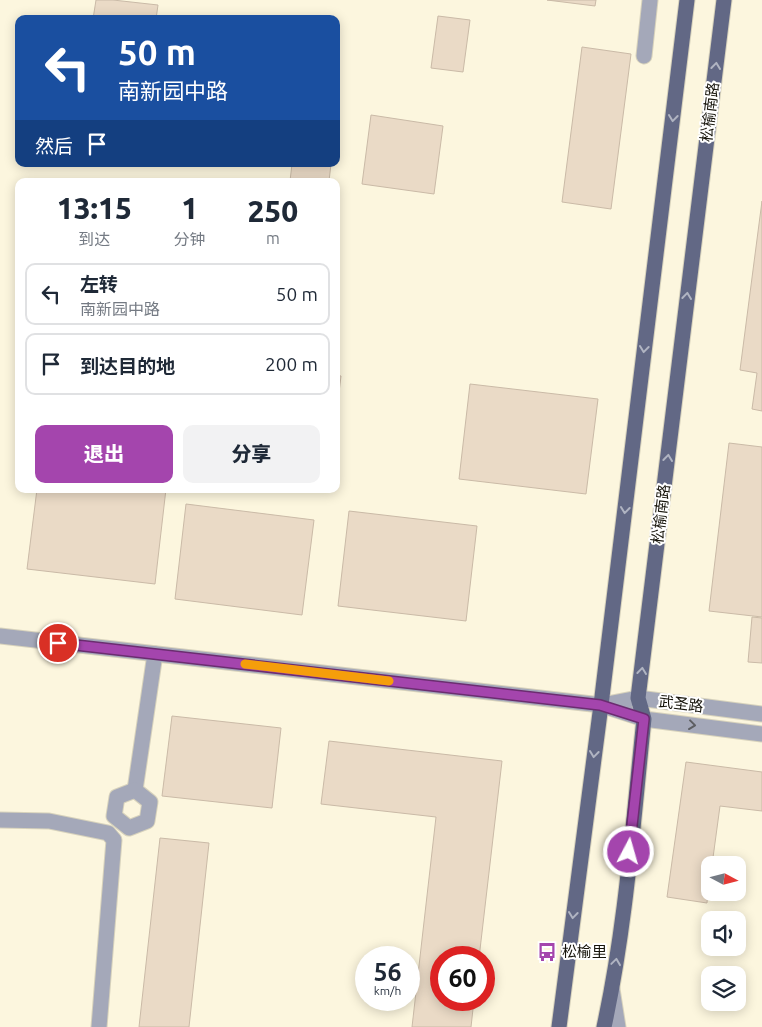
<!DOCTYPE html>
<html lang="zh">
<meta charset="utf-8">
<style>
body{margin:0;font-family:Ubuntu,"Noto Sans SC",sans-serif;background:#f2f2f3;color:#1f2937;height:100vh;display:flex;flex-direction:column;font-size:19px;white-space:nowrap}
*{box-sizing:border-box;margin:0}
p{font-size:16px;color:#747a83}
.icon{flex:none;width:28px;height:28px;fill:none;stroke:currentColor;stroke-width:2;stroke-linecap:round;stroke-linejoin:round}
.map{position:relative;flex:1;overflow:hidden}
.sheet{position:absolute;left:15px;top:178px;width:325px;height:315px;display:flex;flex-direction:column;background:#fff;border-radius:10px;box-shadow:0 2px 12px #0003}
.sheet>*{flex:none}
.guide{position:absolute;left:15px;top:15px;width:325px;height:152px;border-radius:10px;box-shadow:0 2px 12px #0003;background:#1a4fa0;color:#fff;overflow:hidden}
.needle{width:32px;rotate:97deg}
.buttons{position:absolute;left:701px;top:856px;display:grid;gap:10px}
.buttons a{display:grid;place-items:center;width:45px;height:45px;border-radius:10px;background:#fff;box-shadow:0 2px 12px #0003;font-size:25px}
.speed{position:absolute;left:355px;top:946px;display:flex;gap:10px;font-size:25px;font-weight:700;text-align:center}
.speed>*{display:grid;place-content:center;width:65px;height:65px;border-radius:50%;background:#fff;box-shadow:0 2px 12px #0003;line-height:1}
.speed small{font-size:12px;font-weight:400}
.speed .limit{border:8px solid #d22;background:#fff;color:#111}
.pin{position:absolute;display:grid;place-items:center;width:42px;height:42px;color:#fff;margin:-21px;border:2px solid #fff;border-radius:50%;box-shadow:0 1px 5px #0007}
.me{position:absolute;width:55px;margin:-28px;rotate:6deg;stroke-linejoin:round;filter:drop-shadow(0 0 4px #0008)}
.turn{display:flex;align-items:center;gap:18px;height:105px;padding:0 20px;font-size:22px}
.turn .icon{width:65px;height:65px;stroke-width:2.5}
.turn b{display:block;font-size:35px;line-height:42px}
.then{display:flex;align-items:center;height:48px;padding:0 20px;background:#0003;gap:10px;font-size:19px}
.eta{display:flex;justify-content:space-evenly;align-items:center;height:85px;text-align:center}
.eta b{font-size:30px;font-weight:800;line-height:35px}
.button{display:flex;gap:10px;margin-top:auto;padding:10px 20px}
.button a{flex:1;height:58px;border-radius:10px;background:#a445ad;color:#fff;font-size:20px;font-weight:800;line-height:58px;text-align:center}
.button a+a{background:#f2f2f3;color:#1f2937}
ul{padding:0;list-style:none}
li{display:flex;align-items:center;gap:15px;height:62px;margin:0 10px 8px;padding:0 10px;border:2px solid #e0e1e3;border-radius:10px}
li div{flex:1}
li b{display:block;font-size:19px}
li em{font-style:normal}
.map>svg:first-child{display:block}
</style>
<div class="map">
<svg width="762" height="1027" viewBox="0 0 762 1027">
<rect width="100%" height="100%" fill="#fcf6de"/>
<g fill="#eadac6" stroke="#cabaa7">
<path d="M96 0H113L158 5 156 19H93Z"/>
<path d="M547 0H596L595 6Z"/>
<path d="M438 16 470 20 463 72 431 68Z"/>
<path d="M582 47 631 54 611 209 562 202Z"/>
<path d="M371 115 443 126 434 194 362 184Z"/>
<path d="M292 164H331L329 181H290Z"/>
<path d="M762 201V411L752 409 757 373 740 370Z"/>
<path d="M336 375 341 376 336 417Z"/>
<path d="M470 384 598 399 586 494 459 479Z"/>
<path d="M729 443 762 447V617L709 611Z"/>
<path d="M37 489H166L155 584 27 569Z"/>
<path d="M186 504 314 520 302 615 175 599Z"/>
<path d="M349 511 477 526 466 621 338 606Z"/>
<path d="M752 617 762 618V663L748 662Z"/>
<path d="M172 716 281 728 272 808 162 796Z"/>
<path d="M329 741 502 761 479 958H441V1000H474L471 1027H412L436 817 321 804Z"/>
<path d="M686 762 762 772V811L720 806 712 865H710L707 903 667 897Z"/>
<path d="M160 838 209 843 189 1027H139Z"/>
</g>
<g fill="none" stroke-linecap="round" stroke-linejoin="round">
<g stroke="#d7d2bc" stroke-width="17">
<g id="minor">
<path d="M644 56 650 0"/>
<path d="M0 636 601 705 644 719 762 734"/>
<path d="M602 705 638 698 762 714"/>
<path d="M135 790 155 654"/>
<path d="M135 790 150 802 147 821 129 828 114 816 117 797Z"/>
<path d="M0 820 49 821 108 833 114 840 99 1027"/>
<path d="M612 989 618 1027"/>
</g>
</g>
<g stroke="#d7d2bc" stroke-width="17">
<g id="major">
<path d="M559 1027 601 705 687 0"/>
<path d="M604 1027C626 926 633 822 644 719L638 698 724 0"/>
</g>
</g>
<use href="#minor" stroke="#a4a8b9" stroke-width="15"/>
<use href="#major" stroke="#626885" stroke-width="15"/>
</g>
<defs><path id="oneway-chevron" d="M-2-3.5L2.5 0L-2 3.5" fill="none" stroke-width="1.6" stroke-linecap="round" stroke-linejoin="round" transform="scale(1.25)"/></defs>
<g stroke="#b0b4c2">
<use href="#oneway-chevron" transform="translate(716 66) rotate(-83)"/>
<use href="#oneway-chevron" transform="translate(673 118) rotate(97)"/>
<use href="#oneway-chevron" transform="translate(687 296) rotate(-83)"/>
<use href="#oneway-chevron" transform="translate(644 349) rotate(97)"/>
<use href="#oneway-chevron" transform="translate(668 458) rotate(-83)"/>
<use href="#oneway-chevron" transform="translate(625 510) rotate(97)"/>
<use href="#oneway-chevron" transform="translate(642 671) rotate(-83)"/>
<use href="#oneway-chevron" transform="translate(594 754) rotate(97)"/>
<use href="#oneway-chevron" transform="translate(573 915) rotate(97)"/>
<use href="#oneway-chevron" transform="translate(616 962) rotate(-82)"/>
</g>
<use stroke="#5d5e62" href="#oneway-chevron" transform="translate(692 725) rotate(7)"/>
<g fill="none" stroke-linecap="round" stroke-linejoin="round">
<g stroke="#6b2d70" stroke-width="12">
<path id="route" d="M58 643 600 705 644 719 629 852"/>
</g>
<use href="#route" stroke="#a445ad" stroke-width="9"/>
<path stroke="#f59e0b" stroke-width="9" d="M245 664 389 681"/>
</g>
<defs>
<g id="bus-bare" transform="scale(1.5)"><path d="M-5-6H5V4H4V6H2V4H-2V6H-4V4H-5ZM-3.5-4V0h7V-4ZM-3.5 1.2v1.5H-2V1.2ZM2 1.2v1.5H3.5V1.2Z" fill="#a445ad" stroke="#fff" stroke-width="2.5" paint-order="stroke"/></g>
</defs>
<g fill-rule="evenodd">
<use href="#bus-bare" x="547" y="952"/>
</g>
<g text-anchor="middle" stroke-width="4" stroke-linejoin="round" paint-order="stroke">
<g font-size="15" fill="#16140b" stroke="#fff">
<text transform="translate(710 112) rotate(-83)" y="5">松榆南路</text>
<text transform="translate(661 514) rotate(-83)" y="5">松榆南路</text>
<text transform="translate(681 704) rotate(7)" y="5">武圣路</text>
</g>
<g font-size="15" fill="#16140b" stroke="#fff" text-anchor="start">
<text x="562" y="957">松榆里</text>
</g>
</g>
</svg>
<div class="buttons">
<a><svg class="needle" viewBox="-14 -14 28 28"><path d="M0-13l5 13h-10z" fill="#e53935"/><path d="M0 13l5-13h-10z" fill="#747a83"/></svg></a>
<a><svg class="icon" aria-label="sound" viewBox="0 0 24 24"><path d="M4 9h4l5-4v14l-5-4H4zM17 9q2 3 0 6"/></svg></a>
<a><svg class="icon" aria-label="layers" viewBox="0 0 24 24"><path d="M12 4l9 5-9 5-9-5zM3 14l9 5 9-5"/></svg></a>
</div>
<div class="speed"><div>56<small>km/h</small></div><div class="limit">60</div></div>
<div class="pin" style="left:58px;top:643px;background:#d93025"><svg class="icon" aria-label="arrive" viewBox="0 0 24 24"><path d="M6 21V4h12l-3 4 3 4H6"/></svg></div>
<svg class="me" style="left:629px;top:852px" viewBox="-20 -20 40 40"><circle r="17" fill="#a445ad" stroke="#fff" stroke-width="3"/><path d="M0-11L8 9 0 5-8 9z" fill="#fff"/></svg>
<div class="guide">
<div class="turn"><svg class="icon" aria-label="left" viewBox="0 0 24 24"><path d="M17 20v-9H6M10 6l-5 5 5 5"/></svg><div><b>50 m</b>南新园中路</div></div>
<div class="then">然后<svg class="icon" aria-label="arrive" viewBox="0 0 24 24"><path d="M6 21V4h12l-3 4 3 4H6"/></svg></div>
</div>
<section class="sheet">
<div class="eta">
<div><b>13:15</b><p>到达</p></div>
<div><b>1</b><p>分钟</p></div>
<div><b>250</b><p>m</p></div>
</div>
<ul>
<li><svg class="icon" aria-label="left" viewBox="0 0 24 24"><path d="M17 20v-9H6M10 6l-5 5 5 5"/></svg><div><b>左转</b><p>南新园中路</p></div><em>50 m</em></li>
<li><svg class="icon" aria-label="arrive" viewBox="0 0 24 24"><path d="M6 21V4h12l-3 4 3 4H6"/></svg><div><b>到达目的地</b></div><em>200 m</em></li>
</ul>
<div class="button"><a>退出</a><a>分享</a></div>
</section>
</div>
